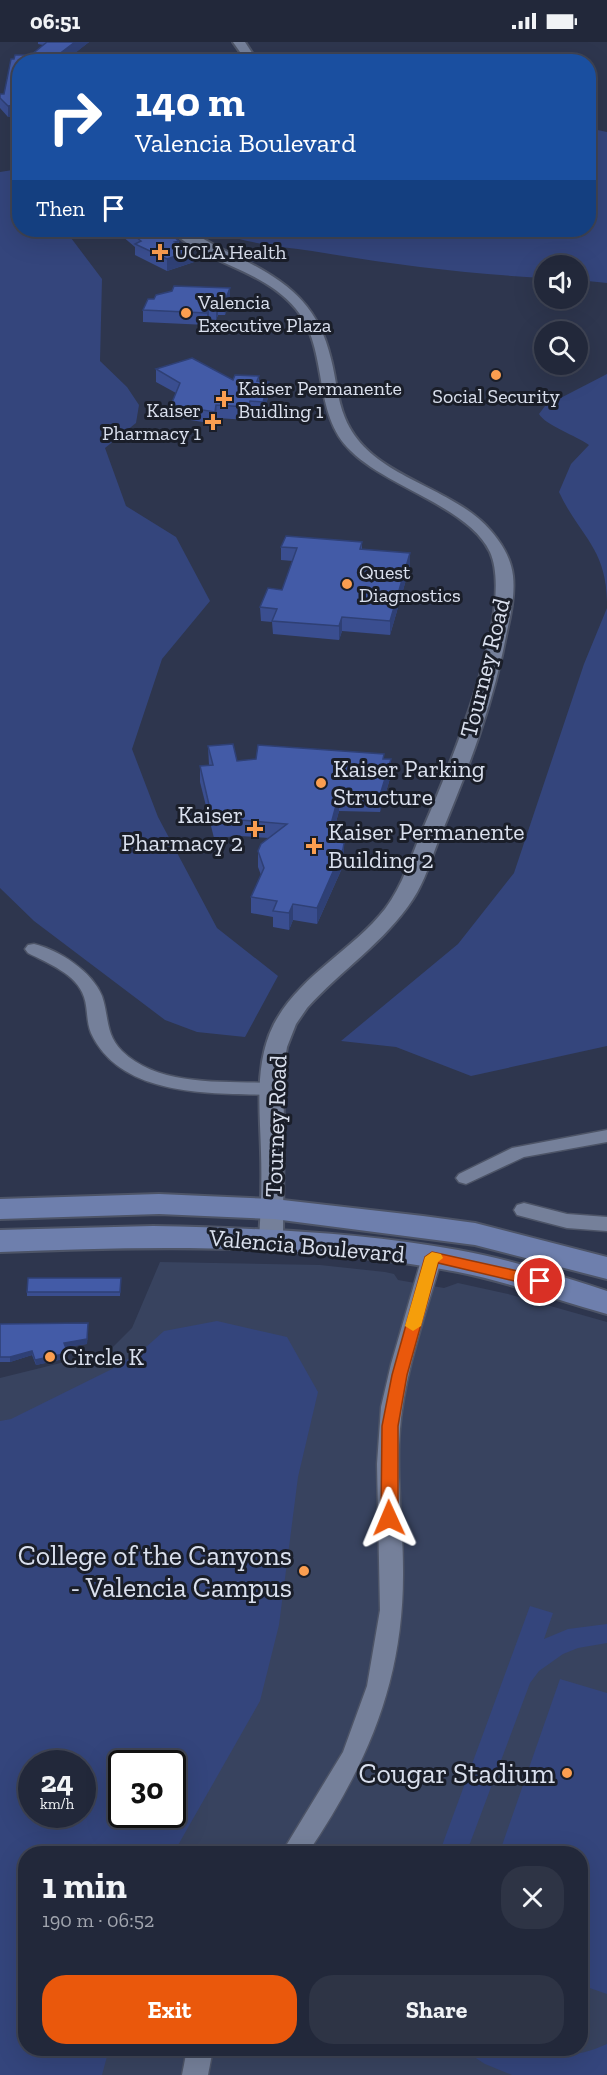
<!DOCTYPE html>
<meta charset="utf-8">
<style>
body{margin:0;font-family:"Zilla Slab",serif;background:#2e3445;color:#f1f3f6;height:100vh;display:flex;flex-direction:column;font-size:22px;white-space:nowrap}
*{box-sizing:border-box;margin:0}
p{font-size:20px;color:#a2a6af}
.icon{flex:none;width:33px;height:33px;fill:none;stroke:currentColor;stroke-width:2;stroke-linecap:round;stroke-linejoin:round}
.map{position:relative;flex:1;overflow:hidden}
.panel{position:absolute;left:18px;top:1804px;width:570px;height:210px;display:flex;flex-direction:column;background:#22283a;border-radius:24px;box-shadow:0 6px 24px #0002,0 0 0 2px #3f4454}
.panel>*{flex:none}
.hud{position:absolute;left:12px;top:12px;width:584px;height:183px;border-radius:24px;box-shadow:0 6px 24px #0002,0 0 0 2px #3f4454;background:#1a4fa0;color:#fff;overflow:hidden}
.tools{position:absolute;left:534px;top:213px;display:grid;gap:12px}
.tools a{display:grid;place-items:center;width:54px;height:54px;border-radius:50%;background:#22283a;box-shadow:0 6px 24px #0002,0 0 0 2px #3f4454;font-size:30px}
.speed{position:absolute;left:18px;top:1708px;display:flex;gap:12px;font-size:30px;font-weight:700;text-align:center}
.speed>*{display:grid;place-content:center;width:78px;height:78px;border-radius:50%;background:#22283a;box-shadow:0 6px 24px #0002,0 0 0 2px #3f4454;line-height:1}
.speed small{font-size:15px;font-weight:400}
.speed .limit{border:3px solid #111;border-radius:9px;background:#fff;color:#111}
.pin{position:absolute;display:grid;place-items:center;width:51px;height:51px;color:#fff;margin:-26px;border:3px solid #fff;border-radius:50%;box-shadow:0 2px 6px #0007}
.me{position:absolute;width:66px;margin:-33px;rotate:359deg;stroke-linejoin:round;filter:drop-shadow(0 0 4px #0008)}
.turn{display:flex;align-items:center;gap:21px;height:126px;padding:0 24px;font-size:27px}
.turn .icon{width:78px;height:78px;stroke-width:2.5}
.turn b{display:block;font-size:42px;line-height:51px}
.then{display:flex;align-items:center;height:57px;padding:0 24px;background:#0003;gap:12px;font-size:22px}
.round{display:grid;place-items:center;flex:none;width:63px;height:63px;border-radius:24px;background:#2e3445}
.summary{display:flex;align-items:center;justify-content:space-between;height:102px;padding:0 24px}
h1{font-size:36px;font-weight:800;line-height:45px}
.button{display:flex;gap:12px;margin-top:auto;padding:12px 24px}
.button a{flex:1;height:69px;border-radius:24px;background:#ea580c;color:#fff;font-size:24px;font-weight:800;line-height:69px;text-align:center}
.button a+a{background:#2e3445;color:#f1f3f6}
.status{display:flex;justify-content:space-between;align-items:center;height:42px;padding:0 30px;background:#22283a;direction:ltr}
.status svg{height:16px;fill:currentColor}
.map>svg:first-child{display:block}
</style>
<div class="status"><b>06:51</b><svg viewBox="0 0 49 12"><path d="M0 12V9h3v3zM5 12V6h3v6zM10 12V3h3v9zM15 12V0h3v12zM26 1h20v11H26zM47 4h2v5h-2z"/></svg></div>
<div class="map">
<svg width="607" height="2033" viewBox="0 0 607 2033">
<rect width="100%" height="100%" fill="#2e364e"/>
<path fill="#38435f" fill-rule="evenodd" d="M160 1220 320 1223 385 1230 394 1232 398 1238 444 1246 458 1241 508 1252 607 1280V2033H0V1336L109 1309 132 1286ZM32 1722H82V1773H32ZM122 1722H172V1773H122ZM26 1812H580V2007H26Z"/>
<g fill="#34457c" fill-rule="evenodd">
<path d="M588 86 607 90V241L578 238V224H544V236C467 232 389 222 312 209 279 204 244 202 214 188H588Z"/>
<path d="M19 127 20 188H65L102 237 100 319 127 345 139 363 136 381 105 406 126 464 176 495 210 559 162 617 132 707 158 775 217 886 278 934 245 995 197 990 165 978 34 879 0 846V130Z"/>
<path d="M607 332V560C606 505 580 495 559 450L571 422 589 403C577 394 545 383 539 372L545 364Z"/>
<path d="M607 566V1004L471 1034 396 1005 341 999 458 902 514 831 584 622Z"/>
<path d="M217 1279 287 1295 318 1350 298 1435 279 1583 260 1659 173 1812H26V2007H109L102 2033H0V1379L11 1377 112 1327 145 1306 164 1289ZM32 1722H82V1773H32ZM122 1722H172V1773H122Z"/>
<path d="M530 1564 553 1571 544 1597 568 1587 607 1582V1601L578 1606 563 1612 539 1629 530 1641 466 1812H439Z"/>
<path d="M560 1637 607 1651V1952L581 1943 580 1812H499Z"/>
<path d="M607 2002V2032L603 2033H512L485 2022 462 2007C479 2007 498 2005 515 2007 554 2011 567 2020 607 2002Z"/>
</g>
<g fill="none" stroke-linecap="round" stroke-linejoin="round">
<g stroke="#4d5467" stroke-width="3">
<g id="minor">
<path d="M34 902C59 908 92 929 102 954 109 974 105 992 122 1009 159 1045 224 1039 272 1041L281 1047 272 1053C212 1051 121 1056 91 991 86 979 88 966 84 955 77 932 47 921 28 911L25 907 28 903Z"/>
<path d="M607 1088V1100L524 1115 466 1142 459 1140 456 1136 459 1132 512 1106Z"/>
<path d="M524 1161 567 1172 607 1175V1189L567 1186 517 1173 514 1168 517 1163Z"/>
<path d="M432 1208 439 1210 442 1215C426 1272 405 1328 400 1387 396 1434 403 1481 403 1528 404 1638 368 1722 307 1812H281L343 1710 367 1644 380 1568 377 1422 381 1365 391 1322 422 1215 425 1210Z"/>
<path d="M187 2007H213L208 2033H182Z"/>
</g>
</g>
<g stroke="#4d5467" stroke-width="4">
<g id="tertiary">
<path d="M233 0H245L258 20H247Z"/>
<path d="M171 188C191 186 208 201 226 209 279 235 317 256 331 317 336 336 337 357 345 376 370 437 451 442 491 489 502 502 511 516 513 534 515 552 511 572 507 589 494 661 467 730 439 797 431 817 425 839 413 857 385 900 341 928 307 966L296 982 287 1005 284 1023 283 1197 280 1203 271 1205 262 1203 259 1197C261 1168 262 1139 261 1110 260 1068 254 1021 274 982 300 933 352 909 385 867 403 843 411 815 422 789 447 731 516 568 490 510 469 465 387 445 351 409 311 371 330 308 296 267 262 226 205 222 171 188Z"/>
</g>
</g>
<g stroke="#4d5467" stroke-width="4">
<g id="primary">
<path d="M159 1152 274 1157 423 1174 475 1181 607 1215V1237L475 1203 274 1177 159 1172 0 1177V1157Z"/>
<path d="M153 1184C255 1186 357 1190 458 1208 508 1217 558 1233 607 1249V1272C557 1258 509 1240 458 1230 307 1201 153 1204 0 1210V1188Z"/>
</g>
</g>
<use href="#minor" fill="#75809a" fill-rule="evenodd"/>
<use href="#tertiary" fill="#75809a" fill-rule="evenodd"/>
<use href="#primary" fill="#6e7fad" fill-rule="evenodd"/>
</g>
<g fill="#3a4e90">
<path d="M38 0H89L68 16 20 20V74L8 75 0 66V52H4L14 17 31 13 43 3 38 2Z"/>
<path d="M122 188H165L179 199V202L193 208 194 220 167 229 135 213V205L122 194Z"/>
<path d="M230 258 225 273H218L216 278 209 277 207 283 143 280V268Z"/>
<path d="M156 327 233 338 259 334V339L269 340V352L263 373 250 372 248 378 217 376 215 382 172 375 171 363 176 351 156 340Z"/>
<path d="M362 500V507L410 524 390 593 342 589 339 598 273 592 272 580 261 579 260 565 282 548 293 519 281 518V505Z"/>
<path d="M208 704 237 719 384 717 391 733 380 770 339 769 334 787 335 800 344 801 343 824 317 882 293 878 289 888 273 885V875L251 871V855L261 833 258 825V809L269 796 240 794 214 796 200 740V724L209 723Z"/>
<path d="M121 1236 120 1254H27V1250Z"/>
<path d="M88 1281 87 1302 66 1305 68 1316 36 1323 32 1313 10 1320H0V1282Z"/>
</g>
<g fill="#2f4075">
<path d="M75 0H89L64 20 54 16Z"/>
<path d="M20 62V74L8 75V64Z"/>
<path d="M193 208 194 220 167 229V217Z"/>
<path d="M230 246V258L225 273 224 261Z"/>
<path d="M218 261V273L216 278V266Z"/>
<path d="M209 265V277L207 283V271Z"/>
<path d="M269 340V352L263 373V360Z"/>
<path d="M250 359V372L248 378V365Z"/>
<path d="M216 363 217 376 215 382V370Z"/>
<path d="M410 511V524L390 593V579Z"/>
<path d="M342 575V589L339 598V584Z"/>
<path d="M391 717V733L380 770V753Z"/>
<path d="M339 752V769L331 798V782Z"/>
<path d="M344 801 343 824 317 882V866Z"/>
<path d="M293 862V878L289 888V871Z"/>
<path d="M88 1281 87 1302 65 1305 64 1301Z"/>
<path d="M32 1309V1313L10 1320V1315Z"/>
<path d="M68 1311V1316L36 1323 35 1318Z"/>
</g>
<g fill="#435ba7" stroke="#2f4075" stroke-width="1.5">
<path d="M47 0H75L54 16H73L72 20H20V62L8 64 0 56V52H4L11 17H14L15 13H31Z"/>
<path d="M127 188H165L179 199 175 200 193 208 167 217 135 202 141 199Z"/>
<path d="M174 244 230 246 224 261H218L216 266 209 265 207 271 143 268 148 257H154L156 253 172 249Z"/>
<path d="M192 316 233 338 235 333 259 334 257 339 269 340 263 360 250 359 248 365 216 363 215 370 171 363 180 341 156 327Z"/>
<path d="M286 494 362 500 360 507 410 511 390 579 342 575 339 584 272 579 277 567 260 565 268 546 282 548 297 506 281 505Z"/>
<path d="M233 702 237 719 256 717 258 703 384 712 383 717H391L380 753 339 752 331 782 335 788 333 799 344 801 343 807 317 866 293 862 289 871 273 869 277 859 251 855 264 826 258 809 261 802 287 782 240 778 213 780 200 724 213 723 208 704Z"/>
<path d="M28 1236H121L120 1250H27Z"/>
<path d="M88 1281 87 1297 64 1301 68 1311 35 1318 32 1309 10 1315H0V1282Z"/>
</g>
<path fill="#ea580c" stroke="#983908" stroke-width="1.5" d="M432 1210 540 1234 548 1239 540 1245 438 1221 407 1333 398 1384V1476L395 1481H383L381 1476 382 1384 392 1333 425 1215Z"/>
<path fill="#f59e0b" d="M432 1210 441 1212 443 1216 438 1220 421 1284 413 1289 405 1284 425 1215Z"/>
<g fill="#fb9e50" stroke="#1a1e29" stroke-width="2">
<path d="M157 201h6v6h6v6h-6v6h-6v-6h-6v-6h6z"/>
<circle cx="186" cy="271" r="6"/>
<circle cx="496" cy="333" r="6"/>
<path d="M221 348h6v6h6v6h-6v6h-6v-6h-6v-6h6z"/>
<path d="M210 371h6v6h6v6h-6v6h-6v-6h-6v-6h6z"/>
<circle cx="347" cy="542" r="6"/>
<circle cx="321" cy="741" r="6"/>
<path d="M252 778h6v6h6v6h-6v6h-6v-6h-6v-6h6z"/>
<path d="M311 795h6v6h6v6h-6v6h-6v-6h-6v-6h6z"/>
<circle cx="50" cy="1315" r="6"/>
<circle cx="304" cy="1529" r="6"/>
<circle cx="567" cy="1731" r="6"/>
</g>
<g text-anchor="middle" stroke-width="6" stroke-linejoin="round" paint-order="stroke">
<g font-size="20" fill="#dae0ee" stroke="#1a1e29" text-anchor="start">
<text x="174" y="217">UCLA Health</text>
<text x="198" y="267">Valencia<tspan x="198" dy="23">Executive Plaza</tspan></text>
<text x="238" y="353">Kaiser Permanente<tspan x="238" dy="23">Buidling 1</tspan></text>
<text x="496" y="361" text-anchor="middle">Social Security</text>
<text x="201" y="375" text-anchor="end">Kaiser<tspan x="201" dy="23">Pharmacy 1</tspan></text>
<text x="359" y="537">Quest<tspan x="359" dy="23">Diagnostics</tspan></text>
</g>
<g font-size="24" fill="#dae0ee" stroke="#1a1e29">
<text transform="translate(485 626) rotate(-76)" y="8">Tourney Road</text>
<text transform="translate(276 1084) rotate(-88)" y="8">Tourney Road</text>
<text transform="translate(307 1204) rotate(5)" y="8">Valencia Boulevard</text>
</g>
<g font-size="24" fill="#dae0ee" stroke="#1a1e29" text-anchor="start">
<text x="333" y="735">Kaiser Parking<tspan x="333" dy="28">Structure</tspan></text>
<text x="243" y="781" text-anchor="end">Kaiser<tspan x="243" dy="28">Pharmacy 2</tspan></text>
<text x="328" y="798">Kaiser Permanente<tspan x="328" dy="28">Building 2</tspan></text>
<text x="62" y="1323">Circle K</text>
</g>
<g font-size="28" fill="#dae0ee" stroke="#1a1e29" text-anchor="end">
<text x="292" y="1523">College of the Canyons<tspan x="292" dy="32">- Valencia Campus</tspan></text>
<text x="555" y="1741">Cougar Stadium</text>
</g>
</g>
</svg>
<div class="tools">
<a><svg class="icon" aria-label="sound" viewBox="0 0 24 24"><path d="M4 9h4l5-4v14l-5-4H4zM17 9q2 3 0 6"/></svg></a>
<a><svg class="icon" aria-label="search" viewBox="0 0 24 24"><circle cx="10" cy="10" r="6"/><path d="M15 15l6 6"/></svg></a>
</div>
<div class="speed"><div>24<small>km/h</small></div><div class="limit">30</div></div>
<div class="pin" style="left:540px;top:1239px;background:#d93025"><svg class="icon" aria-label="arrive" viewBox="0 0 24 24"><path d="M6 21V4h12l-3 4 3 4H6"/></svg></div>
<svg class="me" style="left:389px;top:1476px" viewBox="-20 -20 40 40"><path d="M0-17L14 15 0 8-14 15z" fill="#ea580c" stroke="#fff" stroke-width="4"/></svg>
<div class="hud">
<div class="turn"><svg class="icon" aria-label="right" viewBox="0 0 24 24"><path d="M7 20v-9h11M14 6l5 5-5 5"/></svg><div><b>140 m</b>Valencia Boulevard</div></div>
<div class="then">Then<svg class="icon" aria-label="arrive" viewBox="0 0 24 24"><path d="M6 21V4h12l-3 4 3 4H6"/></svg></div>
</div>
<section class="panel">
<div class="summary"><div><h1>1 min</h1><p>190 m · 06:52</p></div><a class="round"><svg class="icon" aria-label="close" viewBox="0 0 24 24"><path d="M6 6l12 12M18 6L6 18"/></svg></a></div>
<div class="button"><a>Exit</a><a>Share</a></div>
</section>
</div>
